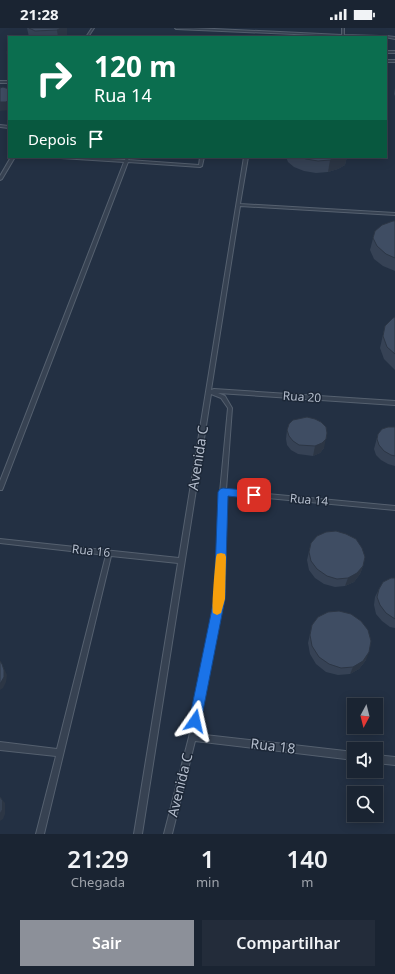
<!DOCTYPE html>
<html lang="pt">
<style>
body{margin:0;font-family:"Noto Sans",sans-serif;background:#232c3a;color:#f1f3f6;height:100vh;display:flex;flex-direction:column;font-size:15px;white-space:nowrap}
*{box-sizing:border-box;margin:0}
p{font-size:13px;color:#9fa4ac}
.icon{flex:none;width:22px;height:22px;fill:none;stroke:currentColor;stroke-width:2;stroke-linecap:round;stroke-linejoin:round}
.map{position:relative;height:806px;overflow:hidden}
.drawer{display:flex;flex-direction:column;background:#1a2432;flex:1}
.drawer>*{flex:none}
.guide{position:absolute;left:8px;top:8px;width:379px;height:122px;border-radius:0px;box-shadow:0 2px 10px #0003,0 0 0 1px #38414d;background:#0b6e4f;color:#fff;overflow:hidden}
.needle{width:26px;rotate:187deg}
.tools{position:absolute;left:347px;top:670px;display:grid;gap:8px}
.tools a{display:grid;place-items:center;width:36px;height:36px;border-radius:0px;background:#1a2432;box-shadow:0 2px 10px #0003,0 0 0 1px #38414d;font-size:20px}
.pin{position:absolute;display:grid;place-items:center;width:34px;height:34px;color:#fff;margin:-17px;border-radius:8px;box-shadow:0 2px 6px #0006}
.me{position:absolute;width:44px;margin:-22px;rotate:11deg;stroke-linejoin:round;filter:drop-shadow(0 0 3px #0008)}
.turn{display:flex;align-items:center;gap:14px;height:84px;padding:0 20px;font-size:18px}
.turn .icon{width:52px;height:52px;stroke-width:2.5}
.turn b{display:block;font-size:28px;line-height:34px}
.then{display:flex;align-items:center;height:38px;padding:0 20px;background:#0003;gap:8px;font-size:15px}
.eta{display:flex;justify-content:space-evenly;align-items:center;height:68px;text-align:center}
.eta b{font-size:24px;font-weight:600;line-height:28px}
.cta{display:flex;gap:8px;margin-top:auto;padding:8px 20px}
.cta a{flex:1;height:46px;border-radius:0px;background:#8c9099;color:#fff;font-size:16px;font-weight:600;line-height:46px;text-align:center}
.cta a+a{background:#232c3a;color:#f1f3f6}
.status{display:flex;justify-content:space-between;align-items:center;height:28px;padding:0 20px;background:#1a2432;direction:ltr}
.status svg{height:11px;fill:currentColor}
.map>svg:first-child{display:block}
</style>
<div class="status"><b>21:28</b><svg viewBox="0 0 49 12"><path d="M0 12V9h3v3zM5 12V6h3v6zM10 12V3h3v9zM15 12V0h3v12zM26 1h20v11H26zM47 4h2v5h-2z"/></svg></div>
<div class="map">
<svg width="395" height="806" viewBox="0 0 395 806">
<rect width="100%" height="100%" fill="#233043"/>
<g fill="none" stroke-linecap="round" stroke-linejoin="round">
<g stroke="#55606f" stroke-width="2">
<g id="lane">
<path d="M92 0H94L88 9H86Z"/>
<path d="M175 0H193L342 7V0H344V7L380 8 381 9H363L176 1Z"/>
<path d="M386 8 395 9V11L385 9Z"/>
<rect x="386" y="23" width="9" height="2"/>
<rect x="386" y="32" width="9" height="2"/>
<rect x="0" y="53" width="9" height="2"/>
<path d="M0 97 9 98V100L0 99Z"/>
<path d="M11 129H15L2 151 0 152V148Z"/>
<path d="M59 129H76L125 132 126 129H130L128 132 199 137 200 129H204L202 138 200 139 128 134 3 460 2 462H0V453L124 134 61 130Z"/>
<path d="M244 129H248L240 176 395 185V187L240 178 211 362 214 361 395 373V377L218 365 225 368 232 380 226 462 395 478V482L226 466 222 571 196 706 354 724V732L195 713 172 806H164L189 709 216 571 220 464 228 380 221 370 211 366 142 806H134L178 535 111 528 44 806H36L56 728 0 722V714L57 721 106 527 0 515V511L179 530Z"/>
<path d="M376 727 395 729V737L376 735Z"/>
</g>
</g>
<use href="#lane" fill="#374252" fill-rule="evenodd"/>
</g>
<g fill="#364255">
<path d="M27 0H67V8L65 9H29Z"/>
<path d="M9 22V37L7 26Z"/>
<path d="M395 60V68L394 66Z"/>
<path d="M286 129H347L345 137 338 141 328 144 316 145 304 143 294 139 288 134Z"/>
<path d="M395 193V243L383 238 374 231 370 222 375 203Z"/>
<path d="M395 289V342L384 331 380 320 385 298Z"/>
<path d="M395 399V438L388 436 381 432 376 427 374 421 378 406Z"/>
<path d="M287 402 324 420 320 425 313 428 298 426 291 422 287 417 286 411Z"/>
<path d="M311 515 363 538 360 546 354 554 345 558 335 559 324 556 315 550 309 542 307 532Z"/>
<path d="M395 550V600L390 599 382 593 376 586 374 577 375 569 379 561Z"/>
<path d="M312 597 366 632 359 641 350 646 338 647 326 644 316 636 310 626 308 615Z"/>
</g>
<g fill="#2c3645">
<path d="M61 0H67V8L65 9H58L57 2Z"/>
<path d="M9 72V82L0 83V74Z"/>
<path d="M341 129H347L345 137 338 141 328 144 330 132Z"/>
<path d="M327 405 324 420 320 425 313 428 315 418Z"/>
<path d="M363 538 360 546 354 554 345 558 348 550Z"/>
<path d="M369 624 366 632 359 641 350 646 353 639Z"/>
<path d="M2 636 7 647 6 654 3 660 0 662V656Z"/>
<path d="M0 769 5 775V786L3 791 0 793Z"/>
</g>
<g fill="#3f4d63" stroke="#2c3645">
<path d="M29 0H61L57 2 35 3Z"/>
<path d="M9 22V27L7 26V23Z"/>
<path d="M3 59 9 61V72L6 74H0V60Z"/>
<path d="M300 129H341L330 132 318 133 306 131Z"/>
<path d="M393 193H395V230L386 226 377 218 373 210 375 203 382 197Z"/>
<path d="M395 289V326L387 319 383 308 385 298 393 290Z"/>
<path d="M307 389 315 391 321 394 326 399 327 405 326 411 322 415 315 418 299 417 293 413 289 408 287 402 289 396 293 392Z"/>
<path d="M388 399H395V428L391 427 384 423 379 417 377 411 378 406 382 401Z"/>
<path d="M336 503 346 506 356 511 362 520 365 529 363 538 357 545 348 550 337 551 327 548 317 541 311 533 309 524 311 515 317 508 326 504Z"/>
<path d="M391 550H395V591L386 585 380 577 377 569 379 561 383 554Z"/>
<path d="M339 583 351 586 361 593 368 602 371 613 369 624 363 633 353 639 341 640 329 636 319 629 312 618 310 607 312 597 318 589 328 584Z"/>
<path d="M0 633 2 636 4 642V649L0 656Z"/>
<path d="M0 769 2 772V782L0 786Z"/>
</g>
<path fill="#1a73e8" stroke="#114b97" d="M223 460 254 463 258 464 259 467 258 469 254 471 228 468 225 571 201 693 200 698 195 700 191 698 189 693 214 571 218 464 220 461Z"/>
<path fill="#f59e0b" d="M221 525 225 526 226 529 225 571 221 585 217 587 213 585C211 581 215 538 216 529L217 526Z"/>
<g text-anchor="middle" stroke-width="3" stroke-linejoin="round" paint-order="stroke">
<g font-size="12" fill="#b4bdcc" stroke="#1c2737">
<text transform="translate(302 369) rotate(4)" y="4">Rua 20</text>
<text transform="translate(309 472) rotate(5)" y="4">Rua 14</text>
<text transform="translate(91 523) rotate(6)" y="4">Rua 16</text>
</g>
<g font-size="14" fill="#b4bdcc" stroke="#1c2737">
<text transform="translate(198 430) rotate(-81)" y="5">Avenida C</text>
<text transform="translate(273 718) rotate(7)" y="5">Rua 18</text>
<text transform="translate(180 757) rotate(-76)" y="5">Avenida C</text>
</g>
</g>
</svg>
<div class="tools">
<a><svg class="needle" viewBox="-14 -14 28 28"><path d="M0-13l5 13h-10z" fill="#e53935"/><path d="M0 13l5-13h-10z" fill="#9fa4ac"/></svg></a>
<a><svg class="icon" aria-label="sound" viewBox="0 0 24 24"><path d="M4 9h4l5-4v14l-5-4H4zM17 9q2 3 0 6"/></svg></a>
<a><svg class="icon" aria-label="search" viewBox="0 0 24 24"><circle cx="10" cy="10" r="6"/><path d="M15 15l6 6"/></svg></a>
</div>
<div class="pin" style="left:254px;top:467px;background:#d93025"><svg class="icon" aria-label="arrive" viewBox="0 0 24 24"><path d="M6 21V4h12l-3 4 3 4H6"/></svg></div>
<svg class="me" style="left:195px;top:693px" viewBox="-20 -20 40 40"><path d="M0-17L14 15 0 8-14 15z" fill="#1a73e8" stroke="#fff" stroke-width="4"/></svg>
<div class="guide">
<div class="turn"><svg class="icon" aria-label="right" viewBox="0 0 24 24"><path d="M7 20v-9h11M14 6l5 5-5 5"/></svg><div><b>120 m</b>Rua 14</div></div>
<div class="then">Depois<svg class="icon" aria-label="arrive" viewBox="0 0 24 24"><path d="M6 21V4h12l-3 4 3 4H6"/></svg></div>
</div>
</div>
<section class="drawer">
<div class="eta">
<div><b>21:29</b><p>Chegada</p></div>
<div><b>1</b><p>min</p></div>
<div><b>140</b><p>m</p></div>
</div>
<div class="cta"><a>Sair</a><a>Compartilhar</a></div>
</section>
